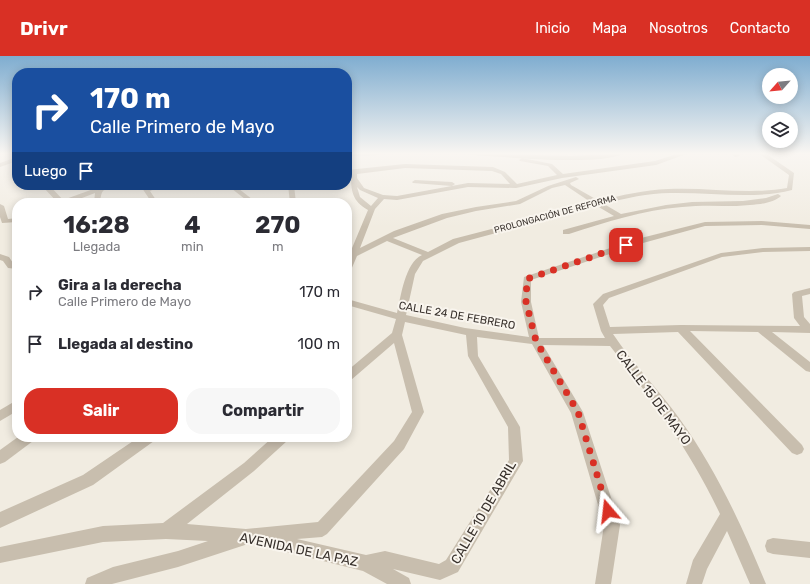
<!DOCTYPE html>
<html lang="es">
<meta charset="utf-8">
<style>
body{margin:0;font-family:Rubik,sans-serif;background:#f7f7f7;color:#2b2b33;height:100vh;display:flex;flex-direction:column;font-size:15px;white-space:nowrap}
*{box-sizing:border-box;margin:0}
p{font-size:13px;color:#7c7c81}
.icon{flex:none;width:22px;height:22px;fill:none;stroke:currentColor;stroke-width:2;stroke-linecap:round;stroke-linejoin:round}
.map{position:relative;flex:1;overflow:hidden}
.drawer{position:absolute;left:12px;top:142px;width:340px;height:244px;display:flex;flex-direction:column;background:#fff;border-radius:16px;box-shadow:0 2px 10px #0003}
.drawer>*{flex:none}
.guide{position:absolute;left:12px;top:12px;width:340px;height:122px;border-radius:16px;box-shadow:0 2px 10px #0003;background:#1a4fa0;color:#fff;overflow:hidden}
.needle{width:26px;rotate:243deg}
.tools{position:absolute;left:762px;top:12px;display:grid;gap:8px}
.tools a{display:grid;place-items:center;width:36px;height:36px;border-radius:50%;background:#fff;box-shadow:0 2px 10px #0003;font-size:20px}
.pin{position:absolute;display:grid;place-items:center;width:34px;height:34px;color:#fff;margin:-17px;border-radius:8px;box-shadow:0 2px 6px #0006}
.me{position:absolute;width:44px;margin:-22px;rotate:343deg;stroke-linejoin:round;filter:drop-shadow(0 0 3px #0008)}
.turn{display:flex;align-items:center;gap:14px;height:84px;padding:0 12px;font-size:18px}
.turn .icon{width:52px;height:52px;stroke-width:2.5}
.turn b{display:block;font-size:28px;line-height:34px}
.then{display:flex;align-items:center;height:38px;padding:0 12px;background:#0003;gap:8px;font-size:15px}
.eta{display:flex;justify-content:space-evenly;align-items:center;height:68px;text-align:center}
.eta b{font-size:24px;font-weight:700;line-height:28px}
.primary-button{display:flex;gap:8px;margin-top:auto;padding:8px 12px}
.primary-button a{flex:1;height:46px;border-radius:16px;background:#d93025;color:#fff;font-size:16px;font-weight:700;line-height:46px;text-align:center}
.primary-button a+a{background:#f7f7f7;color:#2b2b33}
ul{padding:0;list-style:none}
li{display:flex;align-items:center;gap:12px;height:52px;padding:0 12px}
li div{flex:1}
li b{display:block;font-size:15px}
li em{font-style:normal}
header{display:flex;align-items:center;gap:24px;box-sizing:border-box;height:56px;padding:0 20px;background:#d93025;color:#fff}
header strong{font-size:19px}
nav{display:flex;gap:22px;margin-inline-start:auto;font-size:14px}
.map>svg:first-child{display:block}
</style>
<header>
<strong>Drivr</strong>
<nav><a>Inicio</a><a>Mapa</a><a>Nosotros</a><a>Contacto</a></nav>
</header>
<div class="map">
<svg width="810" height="528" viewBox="0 0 810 528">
<rect width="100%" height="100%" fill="#f1ece1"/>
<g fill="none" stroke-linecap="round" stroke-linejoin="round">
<g fill="#c8beae" fill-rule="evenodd">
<path d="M347 97H381L378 99 347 100Z"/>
<path d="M467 97 572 100 624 97C603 111 499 100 470 99Z"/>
<path d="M680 97H689L656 109 562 122 516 132 468 131 397 144 384 143 375 153 360 192 394 175 442 158 476 151 516 145 548 130 576 121 579 123 570 127 571 129 599 145C622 139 644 134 668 133 708 131 748 139 787 132L789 119 758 97H765L794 117 792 134C753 144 711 136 670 137 648 137 626 142 604 148L621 158 666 149 692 146 743 145 766 142 778 138 781 140C771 149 750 149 737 150 719 150 700 149 682 151 643 154 606 166 569 178H563V174L614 160 597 150 459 187 423 205 415 218 406 259 465 272 529 281 521 246 524 221 637 183 705 166 762 165 810 169V173L762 169 705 170 643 187 531 224V246L539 282H605L601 275 593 248 603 238 721 197 763 192 810 191V195L763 196 722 201 609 242 603 249 610 271 681 269 800 270 794 262 792 238 794 236 810 232V238L802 240 804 261 810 268V277L772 276 810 306V316L806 315 758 276 690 275 802 389 804 393 802 397 797 399 792 397 678 276 613 278C633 308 658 333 679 362 716 413 742 470 766 528H750L727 475 707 513 702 528H686L693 504 720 458C691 396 652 343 610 290L543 289 583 356 620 469 611 528H595L604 469 571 357 532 288 477 281 478 300 520 371 523 405 458 516 440 524 393 513 409 522 411 528H387L363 515 251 487 178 511 112 528H85L87 522 113 511 178 495 208 485 166 483 103 486 0 507V491L103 470 163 467 244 407 273 381H289L287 385 254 415 187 468 246 473 318 466 394 385 412 356 394 287 351 324 347 325V315L392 277 396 263 347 249V243L397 257C401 240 405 207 422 199L387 185 357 200 351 214 347 217V204L368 154C352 145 351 135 351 118H347V114L405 108 493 111 505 116 517 128 557 119 548 110 520 105 519 104 522 102 552 108 563 118 655 105ZM405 112 492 115 501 118 510 128 468 127 397 140 383 139 364 132 357 122V118ZM565 129 592 147 453 183 428 196 393 182 447 162 476 155 520 148 552 132ZM357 131 360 134 378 142 371 150 360 141ZM405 266 466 279 468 300 508 371 509 404 446 504 439 508 385 495 366 499 297 483 322 481 327 478 404 393 424 356 402 279Z"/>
<path d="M730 97H737L740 100 735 101Z"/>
<path d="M17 101V105L0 111V107Z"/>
<path d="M415 124 452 126 455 128 452 130 413 127 412 126Z"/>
<path d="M43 129H49L63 144 99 131 117 129C105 137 102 128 100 147H94L95 137 69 147H58L44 132Z"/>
<path d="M140 129H146L148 131 155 129H164L150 135 158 147H152Z"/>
<path d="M227 129H234L257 147H250Z"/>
<path d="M288 129H294L296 147H290Z"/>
<path d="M0 148 4 150 8 163 17 162V166L2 167 0 161Z"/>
<path d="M0 198 9 201 13 207H17V213L8 212 3 205 0 204Z"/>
<path d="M17 344V355L0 365V354Z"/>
<path d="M18 381H35L33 385 5 406 0 408V394Z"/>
<path d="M139 381H156L154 385 93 429 0 472V456L83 419Z"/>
<path d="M773 482 810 486V502L773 498 767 496 765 490 767 484Z"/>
</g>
</g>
<linearGradient id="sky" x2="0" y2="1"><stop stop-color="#7fadd0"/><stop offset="0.57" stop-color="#f9f6f2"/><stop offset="1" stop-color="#f9f6f2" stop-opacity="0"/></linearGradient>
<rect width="810" height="171" fill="url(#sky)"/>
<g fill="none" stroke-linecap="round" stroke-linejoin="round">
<path stroke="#d93025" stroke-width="7" stroke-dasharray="0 12.6" d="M608 455 578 356 536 285 526 246 527 223 626 189"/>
</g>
<g text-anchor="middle" stroke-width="4" stroke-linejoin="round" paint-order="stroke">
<g font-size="9" fill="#38312c" stroke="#f9f5ee">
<text transform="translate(555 158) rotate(-15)" y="3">PROLONGACIÓN DE REFORMA</text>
</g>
<g font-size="11" fill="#38312c" stroke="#f9f5ee">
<text transform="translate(457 259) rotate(10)" y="4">CALLE 24 DE FEBRERO</text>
</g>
<g font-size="13" fill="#38312c" stroke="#f9f5ee">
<text transform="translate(654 341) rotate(53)" y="5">CALLE 15 DE MAYO</text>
<text transform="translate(483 456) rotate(-60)" y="5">CALLE 10 DE ABRIL</text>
<text transform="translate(299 493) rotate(12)" y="5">AVENIDA DE LA PAZ</text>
</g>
</g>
</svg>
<div class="tools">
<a><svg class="needle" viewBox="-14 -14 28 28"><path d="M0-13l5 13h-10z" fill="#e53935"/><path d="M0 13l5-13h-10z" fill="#7c7c81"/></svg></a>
<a><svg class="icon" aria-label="layers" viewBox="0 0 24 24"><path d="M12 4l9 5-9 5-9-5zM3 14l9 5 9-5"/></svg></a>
</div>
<div class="pin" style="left:626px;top:189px;background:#d93025"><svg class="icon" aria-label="arrive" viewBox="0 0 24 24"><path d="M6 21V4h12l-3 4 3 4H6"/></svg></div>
<svg class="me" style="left:608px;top:455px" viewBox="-20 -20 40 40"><path d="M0-17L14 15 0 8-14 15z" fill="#d93025" stroke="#fff" stroke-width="4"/></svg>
<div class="guide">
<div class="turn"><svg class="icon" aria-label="right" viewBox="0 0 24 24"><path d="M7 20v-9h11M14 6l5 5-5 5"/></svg><div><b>170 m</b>Calle Primero de Mayo</div></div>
<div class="then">Luego<svg class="icon" aria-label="arrive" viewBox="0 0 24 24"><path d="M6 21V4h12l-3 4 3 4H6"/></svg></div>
</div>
<section class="drawer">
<div class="eta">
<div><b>16:28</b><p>Llegada</p></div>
<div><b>4</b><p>min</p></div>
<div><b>270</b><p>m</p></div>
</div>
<ul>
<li><svg class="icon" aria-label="right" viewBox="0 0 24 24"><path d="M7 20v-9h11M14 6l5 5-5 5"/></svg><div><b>Gira a la derecha</b><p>Calle Primero de Mayo</p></div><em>170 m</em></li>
<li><svg class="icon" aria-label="arrive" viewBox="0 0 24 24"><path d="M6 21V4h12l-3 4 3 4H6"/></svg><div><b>Llegada al destino</b></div><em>100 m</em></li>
</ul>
<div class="primary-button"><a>Salir</a><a>Compartir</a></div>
</section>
</div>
